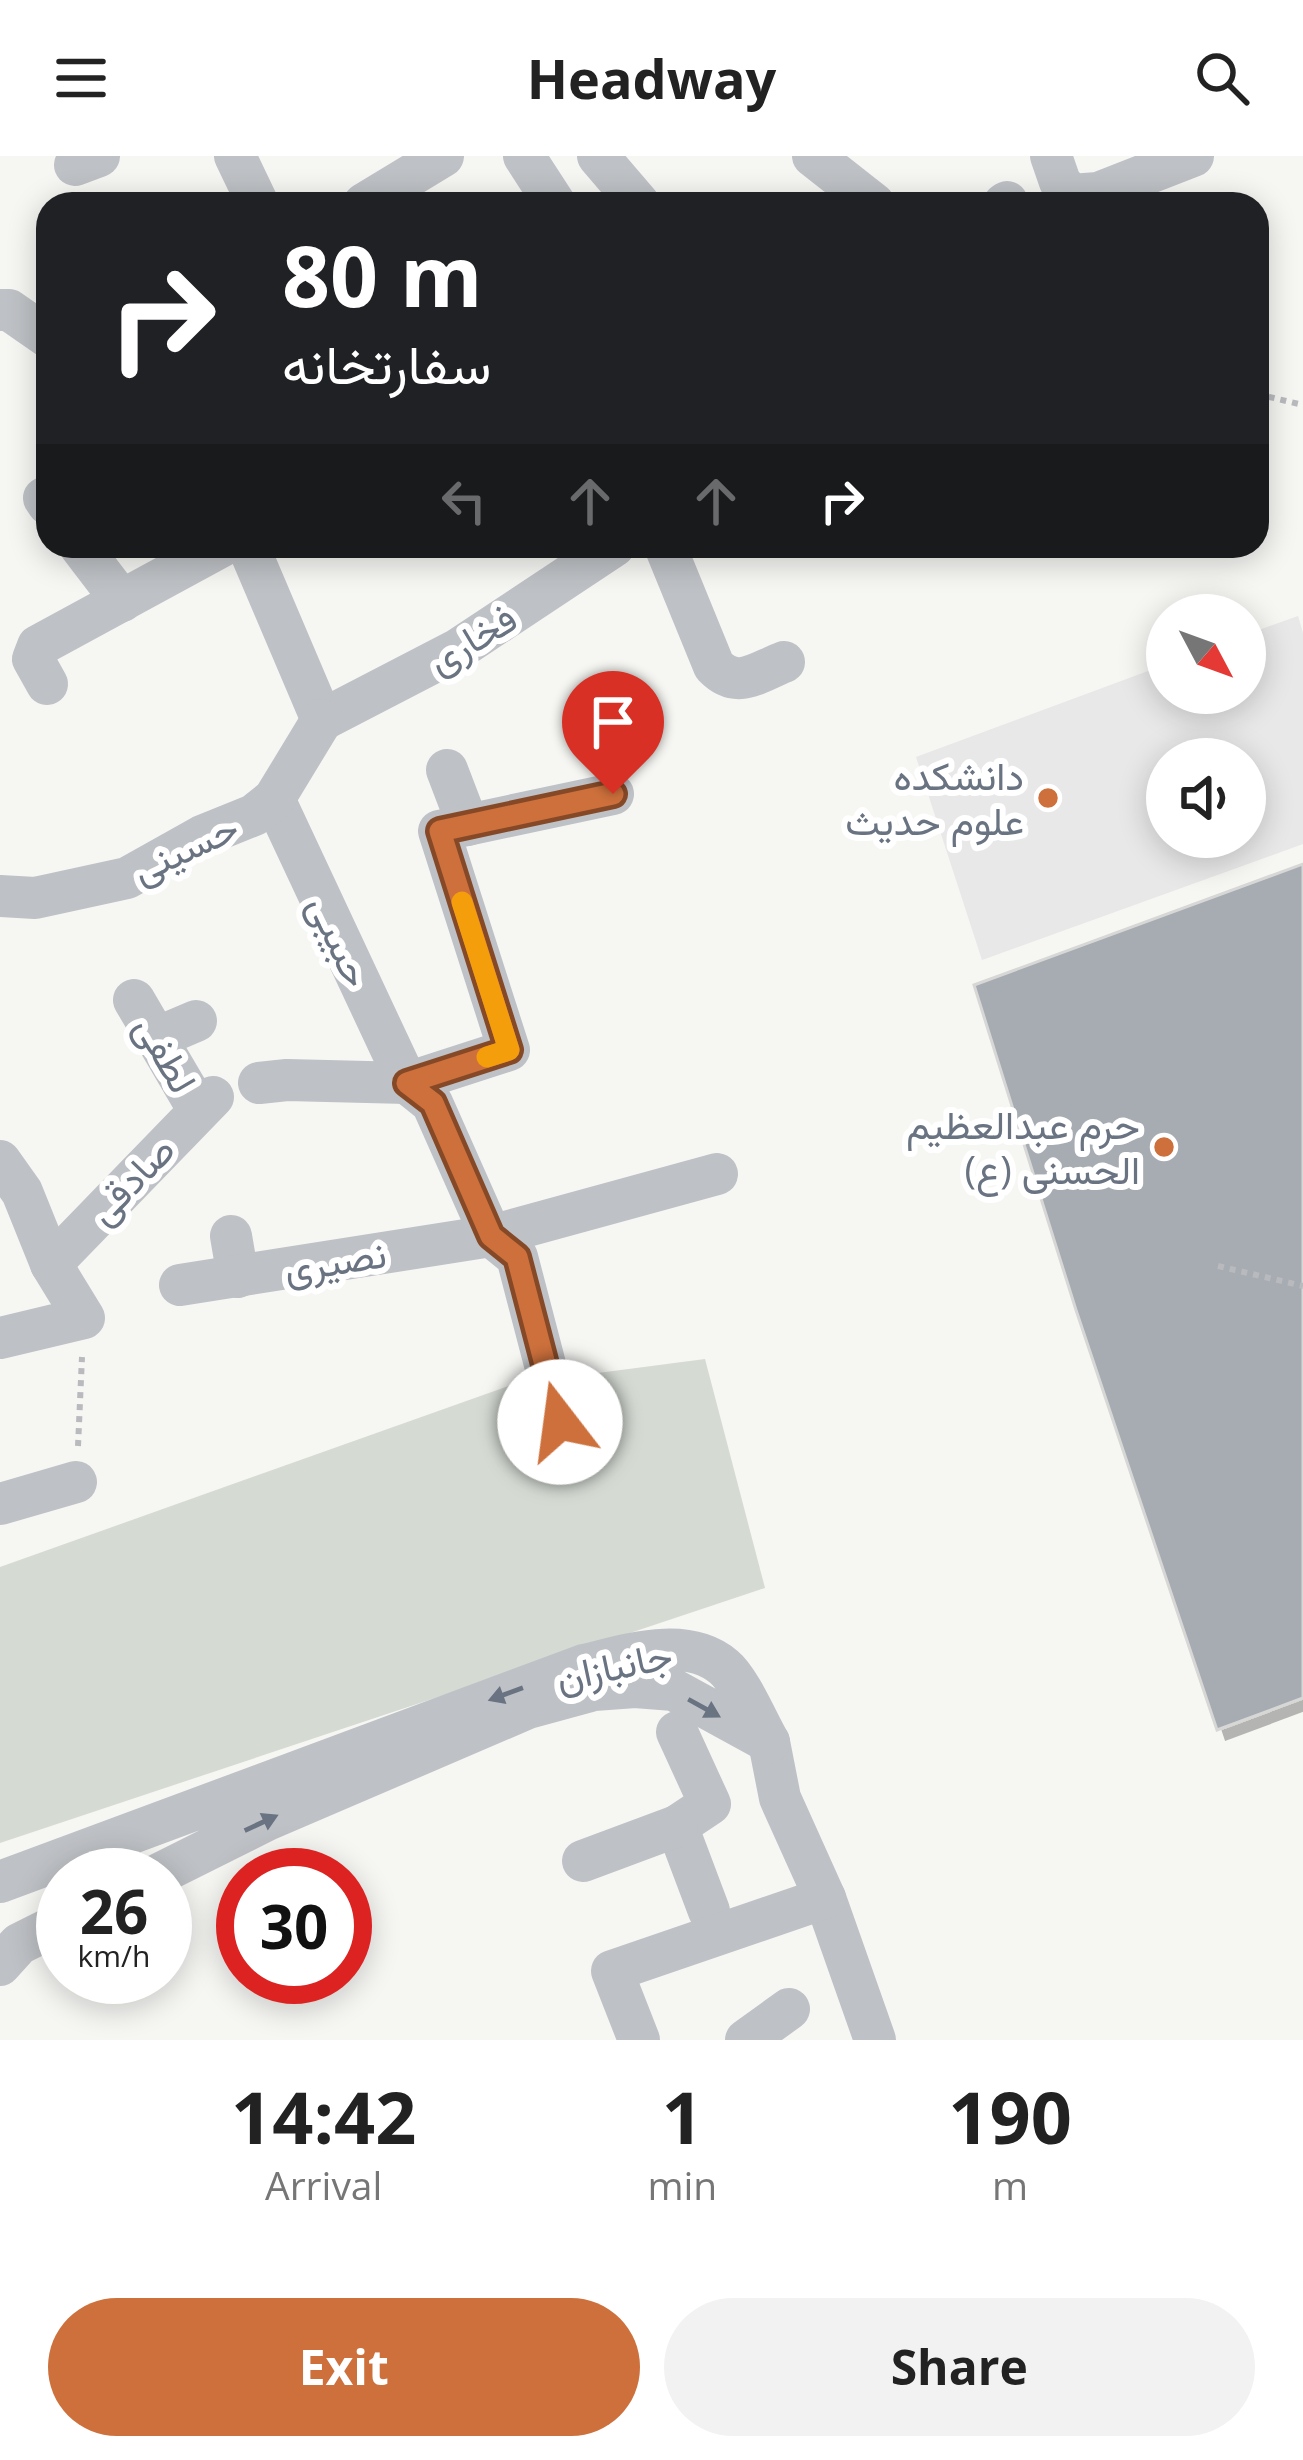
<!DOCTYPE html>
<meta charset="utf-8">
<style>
body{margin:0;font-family:"Open Sans",Vazirmatn,sans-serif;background:#f2f2f2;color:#222;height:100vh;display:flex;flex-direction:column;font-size:45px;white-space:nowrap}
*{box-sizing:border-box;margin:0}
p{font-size:39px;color:#767676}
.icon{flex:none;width:66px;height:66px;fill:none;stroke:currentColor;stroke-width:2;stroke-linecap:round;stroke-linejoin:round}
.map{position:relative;height:1884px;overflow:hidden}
.sheet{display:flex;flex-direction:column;background:#fff;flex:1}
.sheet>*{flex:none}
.hud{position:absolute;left:36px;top:36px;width:1233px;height:366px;border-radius:36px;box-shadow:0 6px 30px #0003;background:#202124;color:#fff;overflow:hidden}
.needle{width:78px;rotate:131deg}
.tools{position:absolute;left:1146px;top:438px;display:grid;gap:24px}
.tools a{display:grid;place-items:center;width:120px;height:120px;border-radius:50%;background:#fff;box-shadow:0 6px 30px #0003;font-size:60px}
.speed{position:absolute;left:36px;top:1692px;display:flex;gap:24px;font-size:60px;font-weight:700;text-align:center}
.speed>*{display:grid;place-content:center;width:156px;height:156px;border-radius:50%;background:#fff;box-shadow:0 6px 30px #0003;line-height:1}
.speed small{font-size:30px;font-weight:400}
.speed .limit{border:18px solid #d22;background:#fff;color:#111}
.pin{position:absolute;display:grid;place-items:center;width:102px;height:102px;color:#fff;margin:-123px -51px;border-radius:50% 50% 50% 0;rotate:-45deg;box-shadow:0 0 12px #0007}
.pin .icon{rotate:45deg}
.me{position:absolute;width:132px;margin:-66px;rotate:345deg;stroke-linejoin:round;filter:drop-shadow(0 0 9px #0008)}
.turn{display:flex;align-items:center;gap:42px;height:252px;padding:0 48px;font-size:54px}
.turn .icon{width:156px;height:156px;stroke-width:2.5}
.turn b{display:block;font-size:84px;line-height:102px}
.lanes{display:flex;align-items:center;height:114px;padding:0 48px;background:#0003;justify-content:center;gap:60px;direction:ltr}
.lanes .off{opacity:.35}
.eta{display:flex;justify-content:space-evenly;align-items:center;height:204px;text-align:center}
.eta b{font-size:72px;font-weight:700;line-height:84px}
.action{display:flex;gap:24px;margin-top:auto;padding:24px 48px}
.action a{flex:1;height:138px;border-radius:72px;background:#cd703c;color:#fff;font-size:48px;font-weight:700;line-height:138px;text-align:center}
.action a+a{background:#f2f2f2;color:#222}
header{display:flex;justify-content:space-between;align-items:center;height:156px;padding:0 48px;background:#fff;font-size:54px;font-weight:700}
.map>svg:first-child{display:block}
</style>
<header><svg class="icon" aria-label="menu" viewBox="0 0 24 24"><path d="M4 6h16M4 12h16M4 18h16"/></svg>Headway<svg class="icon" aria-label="search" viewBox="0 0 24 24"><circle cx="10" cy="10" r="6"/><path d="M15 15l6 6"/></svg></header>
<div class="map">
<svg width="1303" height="1884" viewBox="0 0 1303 1884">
<defs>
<filter id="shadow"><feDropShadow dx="9" dy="9" stdDeviation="0" flood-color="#0004"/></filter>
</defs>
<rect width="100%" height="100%" fill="#f6f6f3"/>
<path fill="#e7e8e7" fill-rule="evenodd" d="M1298 460 1303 477V688L982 804 916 601 1167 508V537H1245V479ZM1167 603H1245V681H1167Z"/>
<path fill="#d5dad3" d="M705 1203 765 1432 0 1687V1411L514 1228Z"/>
<path fill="#a7acb3" stroke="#d7d8d6" stroke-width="3" filter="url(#shadow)" d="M1303 708V1542L1217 1574 1076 1154 974 829Z"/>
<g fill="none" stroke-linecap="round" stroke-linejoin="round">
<g stroke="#b8babd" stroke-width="6" stroke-dasharray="6 6" stroke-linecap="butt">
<path d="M1257 238 1303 249"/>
<path d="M1218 1110 1303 1130"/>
<path d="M78 1290 82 1201"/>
</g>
<g stroke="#bec1c5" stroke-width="42">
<path d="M235 0 258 48"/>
<path d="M524 0 555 48"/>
<path d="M598 0 639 48"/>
<path d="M813 0 874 48"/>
<path d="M1051 0 1060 26 1071 39 1098 37 1193 0"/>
<path d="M75 9 99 0"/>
<path d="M364 48 443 0"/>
<path d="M1004 48 1007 46"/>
<path d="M0 154H9L48 181"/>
<path d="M48 340 44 342 48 348"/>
<path d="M80 390 122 445"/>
<path d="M248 390 322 564"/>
<path d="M665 390 714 510C737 534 756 517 784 506"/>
<path d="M47 528 33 503 38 490 222 390"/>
<path d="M322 564 457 494 614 390"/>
<path d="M447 614 468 669"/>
<path d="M274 643 407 927 432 947 491 1080 517 1101 560 1266"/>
<path d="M0 740 35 742 127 722 202 680 254 659 274 643 322 564"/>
<path d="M134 844 198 953"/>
<path d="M156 882 196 865"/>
<path d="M259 927 287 924 407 927 509 894 439 675 613 638"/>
<path d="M0 1005 22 1036 51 1108 84 1162 0 1182"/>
<path d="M231 1080 238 1121"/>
<path d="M51 1108 213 941"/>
<path d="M180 1129 491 1080 717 1018"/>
<path d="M0 1348 76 1326"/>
<path d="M677 1576 710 1648 677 1670 709 1755"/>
<path d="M769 1586 780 1642 825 1742 875 1884"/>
<path d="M583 1705 677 1670"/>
<path d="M0 1726 584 1509C627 1499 686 1479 724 1511 740 1524 758 1567 769 1586L674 1534 635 1531 594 1534 528 1552 267 1664 157 1719"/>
<path d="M0 1809 19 1788 63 1766"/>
<path d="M639 1884 612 1815 825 1742"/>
<path d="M746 1884 789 1853"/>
</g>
</g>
<defs><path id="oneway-solid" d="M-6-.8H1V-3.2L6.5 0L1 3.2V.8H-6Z" transform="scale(3)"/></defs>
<g fill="#697381">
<use href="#oneway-solid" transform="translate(506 1538) rotate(160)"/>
<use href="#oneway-solid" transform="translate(704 1552) rotate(29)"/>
<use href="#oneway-solid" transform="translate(261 1667) rotate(-25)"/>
</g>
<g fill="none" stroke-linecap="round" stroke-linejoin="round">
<g stroke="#854927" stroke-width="30">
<path id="route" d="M560 1266 517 1101 491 1080 433 947 407 927 509 894 440 675 613 638"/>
</g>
<use href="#route" stroke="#cd703c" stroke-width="21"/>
<path stroke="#f59e0b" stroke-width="21" d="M462 746 509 894 487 901"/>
</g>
<g fill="#cd703c" stroke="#fff" stroke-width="4.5">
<circle cx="1048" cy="642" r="12"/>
<circle cx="1164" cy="991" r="12"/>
</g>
<g text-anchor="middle" stroke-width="12" stroke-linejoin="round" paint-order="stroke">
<g font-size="39" fill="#697381" stroke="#fff">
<text transform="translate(472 483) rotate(-31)" y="14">فخاری</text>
<text transform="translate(185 692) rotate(-25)" y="14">حسینی</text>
<text transform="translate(340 785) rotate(65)" y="14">حبیبی</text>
<text transform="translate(166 898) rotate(60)" y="14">لطفی</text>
<text transform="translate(131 1024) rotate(-46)" y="14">صادقی</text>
<text transform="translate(335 1105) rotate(-9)" y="14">نصیری</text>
<text transform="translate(614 1510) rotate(-12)" y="14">جانبازان</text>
</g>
<g font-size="39" fill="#697381" stroke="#fff" text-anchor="end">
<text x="1024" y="634">دانشکده<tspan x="1024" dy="45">علوم حدیث</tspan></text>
<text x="1140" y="983">حرم عبدالعظیم<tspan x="1140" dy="45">الحسنی (ع)</tspan></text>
</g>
</g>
</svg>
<div class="tools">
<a><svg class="needle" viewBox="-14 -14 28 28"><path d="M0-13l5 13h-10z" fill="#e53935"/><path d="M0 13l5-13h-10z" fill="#767676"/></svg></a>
<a><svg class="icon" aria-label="sound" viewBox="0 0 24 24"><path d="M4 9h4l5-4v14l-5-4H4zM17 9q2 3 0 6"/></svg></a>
</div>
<div class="speed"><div>26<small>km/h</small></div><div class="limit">30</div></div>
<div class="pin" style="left:613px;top:638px;background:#d93025"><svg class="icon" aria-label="arrive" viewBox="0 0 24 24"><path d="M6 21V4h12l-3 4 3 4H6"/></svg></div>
<svg class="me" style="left:560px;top:1266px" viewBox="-20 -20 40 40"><circle r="19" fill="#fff"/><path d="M0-13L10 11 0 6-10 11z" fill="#cd703c"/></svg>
<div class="hud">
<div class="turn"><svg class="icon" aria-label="right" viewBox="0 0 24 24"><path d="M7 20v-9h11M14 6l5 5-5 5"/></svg><div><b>80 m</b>سفارتخانه</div></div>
<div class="lanes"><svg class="icon off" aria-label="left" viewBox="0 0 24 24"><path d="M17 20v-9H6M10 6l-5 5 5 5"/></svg><svg class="icon off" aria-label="ahead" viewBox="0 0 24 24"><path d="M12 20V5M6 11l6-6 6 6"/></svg><svg class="icon off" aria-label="ahead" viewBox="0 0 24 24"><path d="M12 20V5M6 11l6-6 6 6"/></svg><svg class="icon" aria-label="right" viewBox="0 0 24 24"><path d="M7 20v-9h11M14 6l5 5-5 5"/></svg></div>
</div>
</div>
<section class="sheet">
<div class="eta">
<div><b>14:42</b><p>Arrival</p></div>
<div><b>1</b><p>min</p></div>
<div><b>190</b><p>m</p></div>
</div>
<div class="action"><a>Exit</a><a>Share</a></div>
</section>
